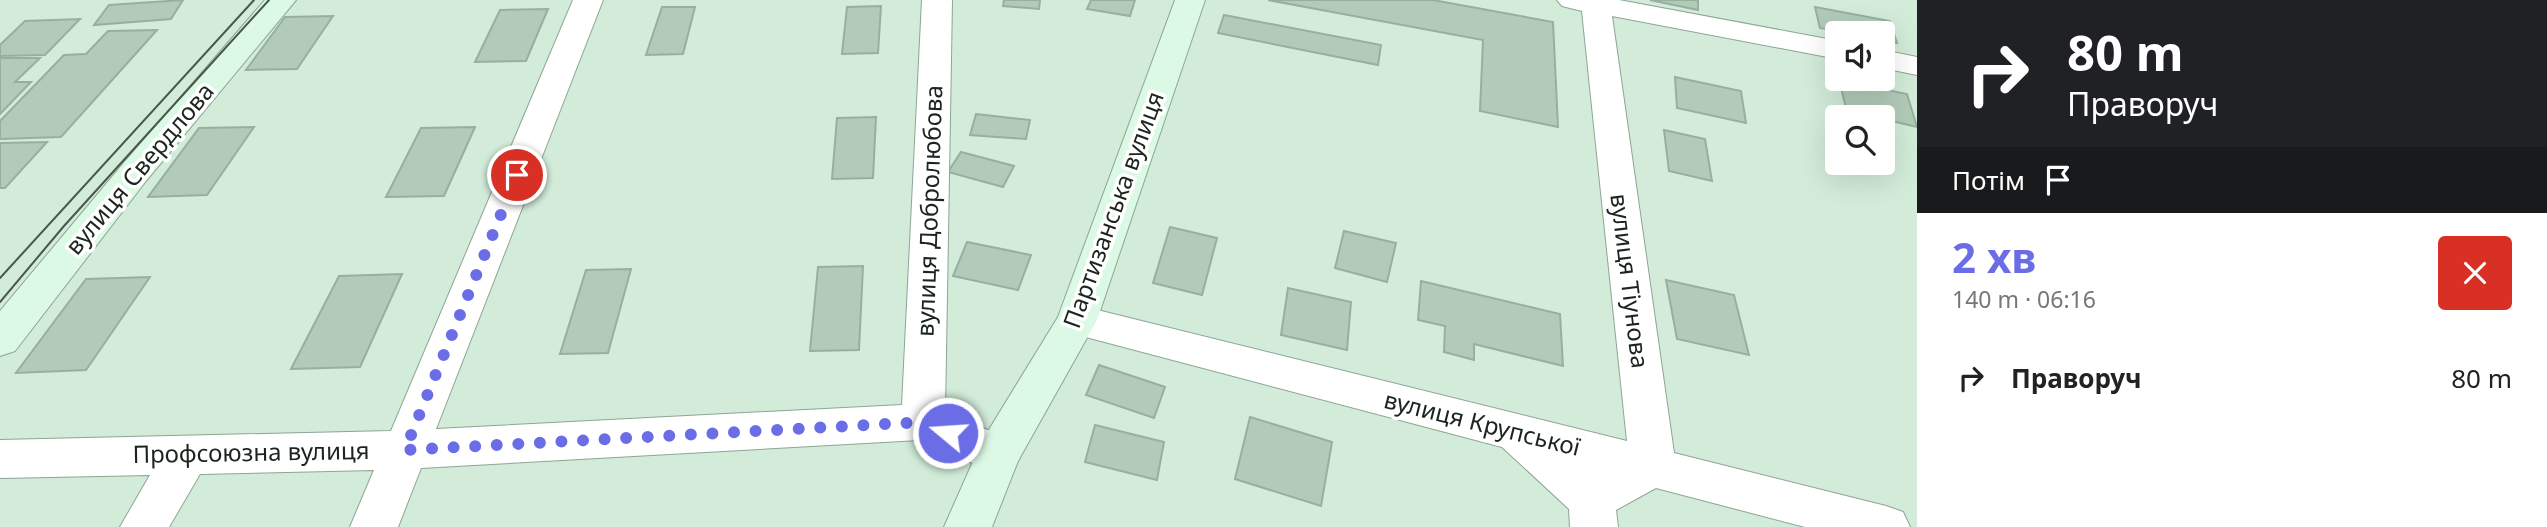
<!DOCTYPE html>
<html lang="uk">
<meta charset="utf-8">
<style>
body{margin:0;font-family:"Noto Sans",sans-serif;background:#f2f2f2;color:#222;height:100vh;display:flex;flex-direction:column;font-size:26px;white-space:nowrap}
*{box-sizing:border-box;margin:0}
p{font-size:23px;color:#767676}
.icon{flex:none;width:38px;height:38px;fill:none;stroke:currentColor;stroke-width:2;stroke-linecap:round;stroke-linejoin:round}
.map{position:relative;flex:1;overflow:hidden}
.details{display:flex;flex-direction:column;background:#fff;width:630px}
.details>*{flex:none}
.hud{background:#202124;color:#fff;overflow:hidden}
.fabs{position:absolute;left:1825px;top:21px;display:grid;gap:14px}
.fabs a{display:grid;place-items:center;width:70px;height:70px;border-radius:7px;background:#fff;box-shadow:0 7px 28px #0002;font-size:35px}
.pin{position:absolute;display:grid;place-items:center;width:60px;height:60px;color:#fff;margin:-30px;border:4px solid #fff;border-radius:50%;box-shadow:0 2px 7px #0007}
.me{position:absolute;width:77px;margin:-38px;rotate:288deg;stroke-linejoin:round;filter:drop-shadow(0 0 5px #0008)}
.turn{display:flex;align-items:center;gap:24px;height:147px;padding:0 35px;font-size:32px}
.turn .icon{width:91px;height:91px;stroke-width:2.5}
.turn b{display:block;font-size:49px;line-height:60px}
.then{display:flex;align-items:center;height:66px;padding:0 35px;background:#0003;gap:14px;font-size:26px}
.round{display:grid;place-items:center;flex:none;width:74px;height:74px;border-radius:7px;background:#f2f2f2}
.summary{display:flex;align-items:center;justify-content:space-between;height:119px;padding:0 35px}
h1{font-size:42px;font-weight:700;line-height:52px;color:#6b6de7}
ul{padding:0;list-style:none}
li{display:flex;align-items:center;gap:21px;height:91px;padding:0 35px}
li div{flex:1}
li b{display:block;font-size:26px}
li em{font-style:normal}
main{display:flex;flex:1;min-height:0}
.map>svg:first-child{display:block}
</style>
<main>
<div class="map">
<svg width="1917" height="527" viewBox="0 0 1917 527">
<rect width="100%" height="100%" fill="#d2ecd9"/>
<g fill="#b2cbb9" stroke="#97af9e" stroke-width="2">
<path d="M183 0 171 19 94 25 109 5Z"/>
<path d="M1004 0H1040L1039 9 1003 6Z"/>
<path d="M1091 0H1135L1130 16 1087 9Z"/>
<path d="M1268 0H1433L1553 22 1558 127 1480 111 1483 40Z"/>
<path d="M1650 0H1698V10Z"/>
<path d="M881 6 878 53 842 54 847 7Z"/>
<path d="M662 7H695L683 54 646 55Z"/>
<path d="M1815 7 1890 21 1897 43 1883 41V33H1846L1820 28Z"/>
<path d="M548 9 526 61 475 62 500 10Z"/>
<path d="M1224 15 1381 45 1378 65 1218 33Z"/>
<path d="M333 16 297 69 246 70 285 17Z"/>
<path d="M80 19 45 55 0 56V45L25 21Z"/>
<path d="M157 30 61 137 0 139V121L64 55 86 54 108 31Z"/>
<path d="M0 58H40L15 82H31L0 114Z"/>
<path d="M1675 77 1741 91 1746 123 1677 108Z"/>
<path d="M1839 80 1907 94 1917 127 1883 119V117L1847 112Z"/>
<path d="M976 114 1030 120 1026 139 970 135Z"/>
<path d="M876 117 873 178 832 179 837 118Z"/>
<path d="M254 127 207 195 148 197 199 128Z"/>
<path d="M475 127 444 196 386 197 421 128Z"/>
<path d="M1664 130 1705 139 1712 181 1669 171Z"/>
<path d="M47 142 5 188H0V143Z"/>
<path d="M961 152 1014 166 1003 187 948 172Z"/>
<path d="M1170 227 1217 238 1202 295 1153 283Z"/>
<path d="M1344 231 1396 243 1387 282 1335 268Z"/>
<path d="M967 242 1031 255 1018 290 953 276Z"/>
<path d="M863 266 859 350 810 351 818 267Z"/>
<path d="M631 269 608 353 560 354 586 270Z"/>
<path d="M402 274 360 367 291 369 339 276Z"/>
<path d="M150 277 86 370 16 373 86 279Z"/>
<path d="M1666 280 1734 295 1749 355 1677 339Z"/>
<path d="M1421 281 1560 314 1563 366 1474 344V360L1444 352 1445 326 1418 320Z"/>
<path d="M1288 288 1351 302 1347 350 1281 335Z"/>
<path d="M1099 365 1165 387 1154 418 1086 395Z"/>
<path d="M1250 417 1332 442 1321 506 1235 479Z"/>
<path d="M1095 425 1164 442 1157 480 1085 462Z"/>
</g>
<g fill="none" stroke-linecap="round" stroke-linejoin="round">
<g stroke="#8da594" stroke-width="2">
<g id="street">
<path d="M573 0H603L436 429 902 405 922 0H952L945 412 1014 441 1021 455 1014 469 998 474 920 440 421 468 398 527H350L374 470 200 474 169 527H120L150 475 0 478V440L391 431Z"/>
<path d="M1557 0H1619L1838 41V59L1612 16 1674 453 1886 506 1903 512 1910 527H1805L1656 488 1616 510 1618 527H1570L1569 509 1502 447 1063 331 1057 320 1063 309 1077 305 1627 441 1582 11 1562 6Z"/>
<path d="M1883 50 1917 57V75L1883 68Z"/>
</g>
</g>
<g stroke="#8da594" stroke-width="2">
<g id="secondary">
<path d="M265 0H296L146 181 15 351 0 356V311L122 165Z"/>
<path d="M1175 0H1205L1097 320 1018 461 992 527H944L982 441 1058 317Z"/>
</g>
</g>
<use href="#street" fill="#fff" fill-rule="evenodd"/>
<use href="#secondary" fill="#dcf9e6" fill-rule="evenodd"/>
<g stroke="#49564c" stroke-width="2">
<path d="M0 278 254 0"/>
<path d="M0 302 64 226 269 0"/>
</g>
</g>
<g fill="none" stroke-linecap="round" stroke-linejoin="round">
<path stroke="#6b6de7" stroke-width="12" stroke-dasharray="0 21.6" d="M517 175 405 450 923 422 948 433"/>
</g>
<g text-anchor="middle" stroke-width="7" stroke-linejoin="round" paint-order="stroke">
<g font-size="24" fill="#1b241d" stroke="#fff">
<text transform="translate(140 169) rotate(-50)" y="8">вулиця Свердлова</text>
<text transform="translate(1114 210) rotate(-70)" y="8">Партизанська вулиця</text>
<text transform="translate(930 211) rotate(-88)" y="8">вулиця Добролюбова</text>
<text transform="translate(1629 281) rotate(83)" y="8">вулиця Тіунова</text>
<text transform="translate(1482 424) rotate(14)" y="8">вулиця Крупської</text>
<text transform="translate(251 453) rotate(-1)" y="8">Профсоюзна вулиця</text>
</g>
</g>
</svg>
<div class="fabs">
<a><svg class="icon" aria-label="sound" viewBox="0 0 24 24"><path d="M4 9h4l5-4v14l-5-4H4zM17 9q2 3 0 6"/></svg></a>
<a><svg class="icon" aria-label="search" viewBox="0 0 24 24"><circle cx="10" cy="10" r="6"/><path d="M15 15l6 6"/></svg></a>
</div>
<div class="pin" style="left:517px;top:175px;background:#d93025"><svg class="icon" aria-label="arrive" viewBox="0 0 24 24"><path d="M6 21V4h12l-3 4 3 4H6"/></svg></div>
<svg class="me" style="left:948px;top:433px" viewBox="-20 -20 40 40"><circle r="17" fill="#6b6de7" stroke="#fff" stroke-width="3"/><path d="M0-11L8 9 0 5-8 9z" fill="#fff"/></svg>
</div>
<section class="details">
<div class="hud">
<div class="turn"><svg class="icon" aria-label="right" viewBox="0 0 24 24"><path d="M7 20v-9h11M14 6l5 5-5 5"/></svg><div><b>80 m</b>Праворуч</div></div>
<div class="then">Потім<svg class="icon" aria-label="arrive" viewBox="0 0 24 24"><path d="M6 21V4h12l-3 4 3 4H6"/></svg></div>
</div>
<div class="summary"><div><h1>2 хв</h1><p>140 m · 06:16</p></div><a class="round" style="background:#d93025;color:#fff"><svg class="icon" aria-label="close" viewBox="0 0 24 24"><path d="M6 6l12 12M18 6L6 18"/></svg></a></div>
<ul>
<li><svg class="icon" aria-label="right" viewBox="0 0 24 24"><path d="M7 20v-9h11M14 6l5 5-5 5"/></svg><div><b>Праворуч</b></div><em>80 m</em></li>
</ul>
</section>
</main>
